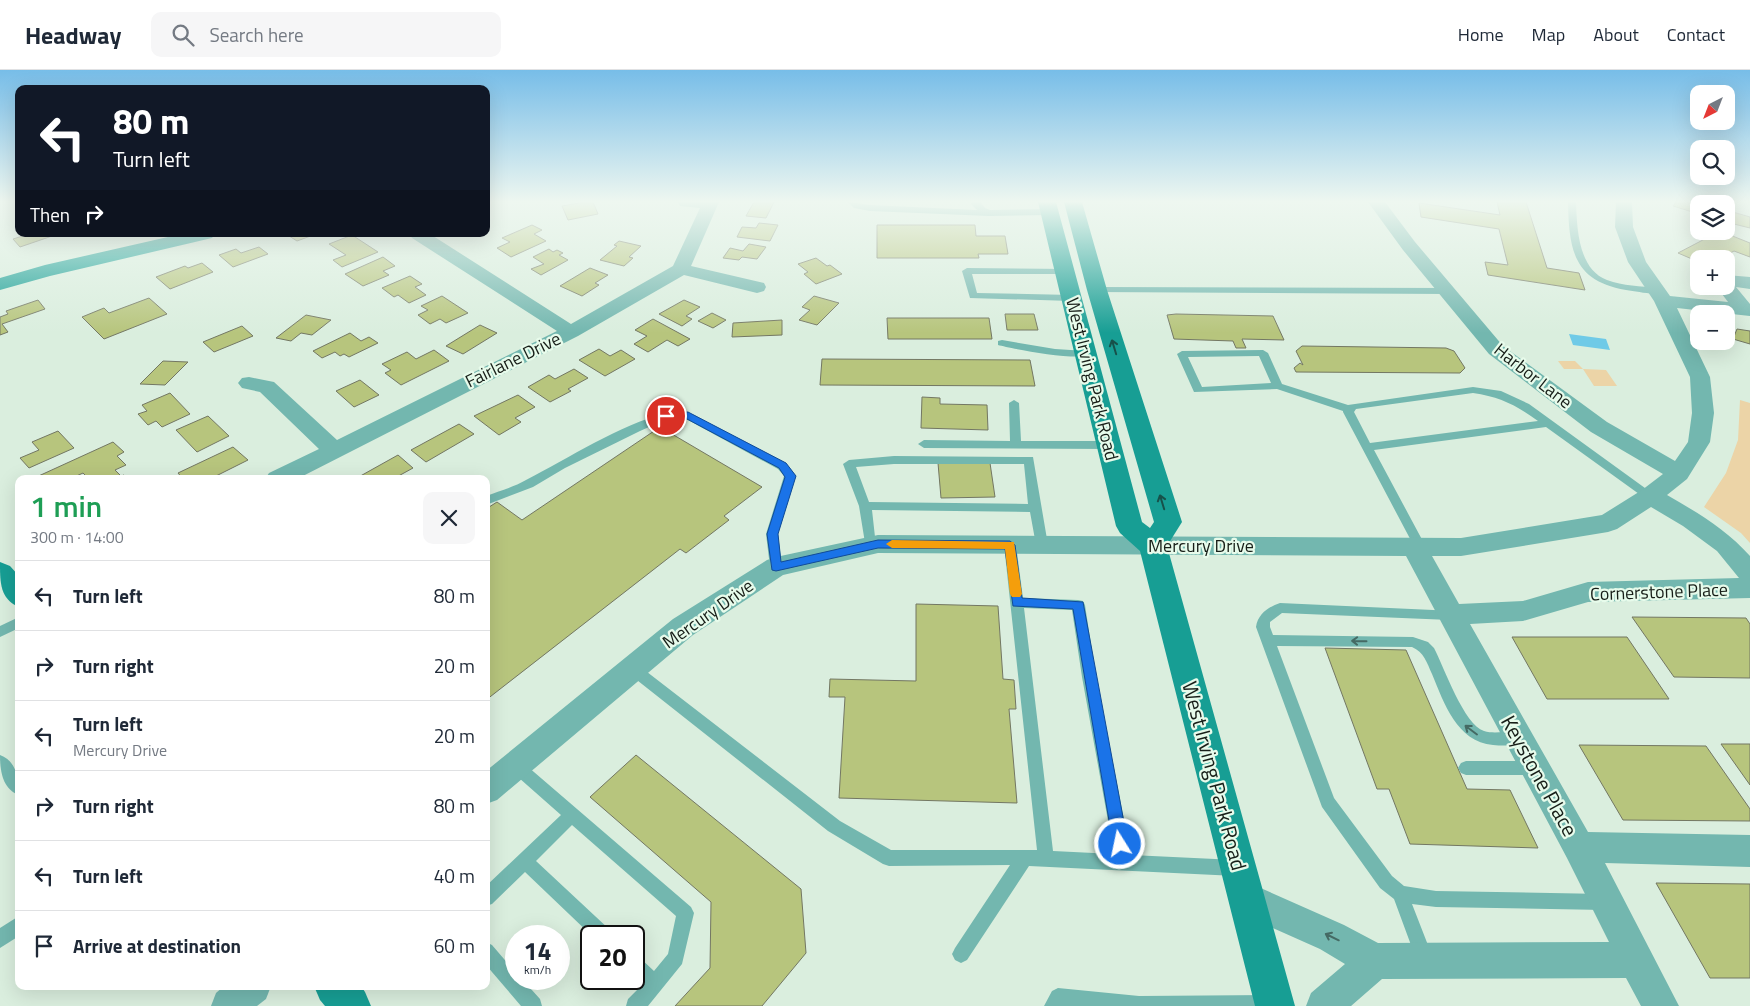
<!DOCTYPE html>
<meta charset="utf-8">
<style>
body{margin:0;font-family:"Titillium Web",sans-serif;background:#f6f6f7;color:#1f2937;height:100vh;display:flex;flex-direction:column;font-size:19px;white-space:nowrap}
*{box-sizing:border-box;margin:0}
p{font-size:16px;color:#747a83}
.icon{flex:none;width:28px;height:28px;fill:none;stroke:currentColor;stroke-width:2;stroke-linecap:round;stroke-linejoin:round}
.map{position:relative;flex:1;overflow:hidden}
.panel{position:absolute;left:15px;top:405px;width:475px;height:515px;display:flex;flex-direction:column;background:#fff;border-radius:10px;box-shadow:0 5px 20px #0002}
.panel>*{flex:none}
.top-card{position:absolute;left:15px;top:15px;width:475px;height:152px;border-radius:10px;box-shadow:0 5px 20px #0002;background:#111827;color:#fff;overflow:hidden}
.needle{width:32px;rotate:222deg}
.tools{position:absolute;left:1690px;top:15px;display:grid;gap:10px}
.tools a{display:grid;place-items:center;width:45px;height:45px;border-radius:10px;background:#fff;box-shadow:0 5px 20px #0002;font-size:25px}
.speed{position:absolute;left:505px;top:855px;display:flex;gap:10px;font-size:25px;font-weight:700;text-align:center}
.speed>*{display:grid;place-content:center;width:65px;height:65px;border-radius:50%;background:#fff;box-shadow:0 5px 20px #0002;line-height:1}
.speed small{font-size:12px;font-weight:400}
.speed .limit{border:2px solid #111;border-radius:8px;background:#fff;color:#111}
.pin{position:absolute;display:grid;place-items:center;width:42px;height:42px;color:#fff;margin:-21px;border:2px solid #fff;border-radius:50%;box-shadow:0 1px 5px #0007}
.me{position:absolute;width:55px;margin:-28px;rotate:350deg;stroke-linejoin:round;filter:drop-shadow(0 0 4px #0008)}
.turn{display:flex;align-items:center;gap:18px;height:105px;padding:0 15px;font-size:22px}
.turn .icon{width:65px;height:65px;stroke-width:2.5}
.turn b{display:block;font-size:35px;line-height:42px}
.then{display:flex;align-items:center;height:48px;padding:0 15px;background:#0003;gap:10px;font-size:19px}
.round{display:grid;place-items:center;flex:none;width:52px;height:52px;border-radius:10px;background:#f6f6f7}
.overview{display:flex;align-items:center;justify-content:space-between;height:85px;padding:0 15px}
h1{font-size:30px;font-weight:600;line-height:38px;color:#1e9e55}
ul{padding:0;list-style:none}
li{display:flex;align-items:center;gap:15px;height:70px;padding:0 15px;border-top:1px solid #e0e1e3}
li div{flex:1}
li b{display:block;font-size:19px}
li em{font-style:normal}
header{display:flex;align-items:center;gap:30px;box-sizing:border-box;height:70px;padding:0 25px;background:#fff;border-bottom:1px solid #e0e1e3}
header strong{font-size:24px}
nav{display:flex;gap:28px;margin-inline-start:auto;font-size:18px}
.search{width:350px;height:45px;background:#f6f6f7;display:flex;align-items:center;gap:12px;box-sizing:border-box;padding:0 18px;border-radius:10px;color:#747a83;font-size:19px}
.map>svg:first-child{display:block}
</style>
<header>
<strong>Headway</strong>
<div class="search"><svg class="icon" aria-label="search" viewBox="0 0 24 24"><circle cx="10" cy="10" r="6"/><path d="M15 15l6 6"/></svg>Search here</div>
<nav><a>Home</a><a>Map</a><a>About</a><a>Contact</a></nav>
</header>
<div class="map">
<svg width="1750" height="936" viewBox="0 0 1750 936">
<rect width="100%" height="100%" fill="#daeede"/>
<g fill="#ecd4a7">
<path d="M1558 291H1575L1583 299 1606 300 1617 316H1594L1583 299H1564Z"/>
<path d="M1740 330 1750 333V473L1741 463 1704 437 1726 403 1738 370Z"/>
</g>
<path fill="#6fcae7" d="M1569 264 1606 269 1610 280 1573 275Z"/>
<g fill="#b7c57d" stroke="#737763">
<path d="M585 132H593L598 144 568 150 562 136Z"/>
<path d="M754 132H774L766 148 746 146Z"/>
<path d="M1497 132H1526L1547 198 1579 203 1585 220 1488 205 1485 192 1508 195 1499 159 1421 147 1419 133 1500 145Z"/>
<path d="M1676 132H1697L1703 134H1699V144L1673 136Z"/>
<path d="M1726 140 1750 147V158L1726 152Z"/>
<path d="M759 153 778 155 770 171 737 167 742 157 756 158Z"/>
<path d="M532 155 542 160 534 164 546 171 511 187 497 178 510 172 502 168Z"/>
<path d="M877 155H975L976 166H1005L1008 184H978L979 188H877Z"/>
<path d="M1720 161 1750 173V187L1734 181 1719 189H1699V192L1678 183Z"/>
<path d="M29 164H58L20 177 13 169Z"/>
<path d="M286 164H316L297 171Z"/>
<path d="M352 165 378 182 342 197 333 190 346 185 329 174Z"/>
<path d="M619 171 641 176 629 187 633 188 624 196 600 190 617 176 614 175Z"/>
<path d="M749 174 766 177 757 189 742 187 739 190 723 188 730 178 743 181Z"/>
<path d="M259 177 268 184 233 197 219 185 236 179 241 183Z"/>
<path d="M549 179 553 182 557 180 563 183 559 185 568 190 541 205 531 199 544 194 533 187Z"/>
<path d="M383 187 395 196 383 201 389 205 363 216 345 204Z"/>
<path d="M816 188 827 196 830 195 842 204 816 214 804 204 808 202 798 194Z"/>
<path d="M202 193 213 202 170 219 156 207 185 196 188 198Z"/>
<path d="M590 198 608 205 595 213 599 215 582 226 560 216Z"/>
<path d="M410 206 422 214 415 217 426 225 409 233 398 225 394 227 382 218Z"/>
<path d="M442 226 468 243 446 253 440 249 430 254 418 245 428 240 421 236Z"/>
<path d="M814 226 839 233 817 255 799 250 810 240 802 237Z"/>
<path d="M149 228 167 244 104 269 82 247 104 238 109 243Z"/>
<path d="M38 230 45 239 2 254 8 262 0 265V247L8 244 6 241Z"/>
<path d="M684 230 700 237 686 246 692 249 682 256 659 244Z"/>
<path d="M712 243 726 250 713 258 698 251Z"/>
<path d="M1005 244H1034L1038 260H1007Z"/>
<path d="M1176 244 1273 246 1284 270 1242 269 1246 278H1236L1233 271 1174 269 1167 245Z"/>
<path d="M306 245 331 250 312 265 301 263 291 271 276 268Z"/>
<path d="M887 248H989L992 269H888Z"/>
<path d="M653 249 690 269 678 276 667 270 648 282 634 274 647 266 635 260Z"/>
<path d="M782 250V265L732 267 733 253Z"/>
<path d="M480 255 497 263 463 284 446 276Z"/>
<path d="M242 256 253 266 214 282 203 272Z"/>
<path d="M1737 259 1750 261V274L1733 269Z"/>
<path d="M350 263 361 271 369 267 378 273 349 287 344 284 340 286 335 282 322 288 313 281Z"/>
<path d="M1302 276 1446 278 1454 281 1465 298 1460 303 1296 302 1294 298 1300 293 1303 295 1296 281Z"/>
<path d="M599 279 610 286 621 280 635 289 605 306 579 290Z"/>
<path d="M434 280 449 291 401 315 385 303 391 300 382 294 407 282 416 289Z"/>
<path d="M822 289 1030 290 1035 316 820 315Z"/>
<path d="M163 291 188 292 165 315 140 314Z"/>
<path d="M574 299 588 308 568 319 571 321 550 332 528 317 549 305 555 309Z"/>
<path d="M360 310 379 325 354 337 336 321Z"/>
<path d="M170 323 190 344 162 357 156 351 148 355 138 344 147 341 142 335Z"/>
<path d="M518 325 535 337 515 348 521 352 499 365 474 346Z"/>
<path d="M922 327 940 328V334L987 335 988 360 921 358Z"/>
<path d="M208 346 229 366 197 382 176 360Z"/>
<path d="M459 354 474 364 426 392 411 380Z"/>
<path d="M660 357 762 417 724 446 729 450 686 483 680 479 486 630V439L497 432 522 450Z"/>
<path d="M58 361 74 378 29 398 20 388 39 380 32 372Z"/>
<path d="M113 372 124 382 117 386 126 395 115 400 121 406 124 405 127 409H89L83 403 70 409H32Z"/>
<path d="M233 377 248 390 210 409 206 407 202 409H183L178 403Z"/>
<path d="M398 385 413 398 393 409H355Z"/>
<path d="M938 393H990L995 427 941 428Z"/>
<path d="M916 534 998 536 1003 609 1014 610 1016 639H1009L1017 733 839 728 845 627H829L830 609 916 611Z"/>
<path d="M1632 547 1746 548 1750 554V608L1674 607Z"/>
<path d="M1512 567H1627L1669 629H1547Z"/>
<path d="M1325 578 1406 580 1467 719 1510 720 1538 778 1410 774 1389 719H1377Z"/>
<path d="M1721 674H1750V715Z"/>
<path d="M1579 675 1706 676 1750 739V751L1623 750Z"/>
<path d="M636 685 801 819 806 883 762 936H675L710 898 711 832 590 727Z"/>
<path d="M1656 813 1750 814V908H1710Z"/>
</g>
<g fill="none" stroke-linecap="round" stroke-linejoin="round">
<g fill="#73b7af" fill-rule="evenodd">
<path d="M848 132 870 135 977 140 971 134 972 132H980L985 138 990 140 1050 139 1054 142 1050 145 989 146 870 141 854 138Z"/>
<path d="M1568 132H1576C1577 158 1578 199 1607 210 1623 216 1641 216 1657 218L1660 219V223C1650 225 1636 221 1626 220 1573 211 1569 179 1568 132Z"/>
<path d="M967 198 1068 199 1070 201 1065 204H972L977 223 1072 225 1077 228 1072 231 970 228 962 201Z"/>
<path d="M1097 217 1448 218 1453 221 1448 224 1094 222V218Z"/>
<path d="M1002 270 1055 279 1086 281 1091 284C1082 292 1013 279 998 275V271Z"/>
<path d="M1263 280 1268 283 1282 314 1348 335 1473 317 1501 321 1529 334 1656 426 1650 430 1646 429 1546 357 1374 380 1426 477 1424 480H1416L1343 342V341L1277 319 1194 322 1177 284 1182 281ZM1259 286 1271 313 1202 317 1188 287ZM1473 323C1500 327 1516 335 1538 351L1370 373 1354 342 1356 339Z"/>
<path d="M1014 330 1019 333 1021 371H1109L1115 375 1109 379 924 378 918 374 924 370 1010 371 1009 333Z"/>
<path d="M666 343 692 344 786 393 796 406 778 464 782 497 781 500H771L770 497 766 464 784 406 778 399 686 349H667L640 361 565 398 533 417 486 435V426C499 421 514 417 526 410 569 388 619 355 666 343Z"/>
<path d="M894 386 1033 387 1048 475 1046 478H1038L1036 475 1030 442 872 440 876 476 874 479H866L859 436 843 394 849 390ZM894 394H1024L1028 434 869 432 856 397Z"/>
<path d="M1010 470 1014 472 1016 475 1023 528 1078 530 1083 531 1085 535 1096 607 1131 785 1236 790 1242 792 1244 798 1242 804 1236 806 1029 796 967 890 961 893 955 890 952 884 955 878 1010 795 889 796 883 794 828 761 628 603 626 599 628 595 633 593 638 595 840 751 891 780H1037L1004 475 1006 472ZM1024 538 1072 540 1082 607 1114 784 1053 781Z"/>
<path d="M1280 533 1455 541 1457 545 1455 549 1450 550 1282 543 1270 552V557L1273 565 1413 567 1428 572 1434 578C1444 597 1464 655 1484 661 1497 665 1511 659 1523 663L1526 668 1523 673C1514 676 1503 676 1493 675 1457 672 1444 633 1432 604 1427 593 1424 582 1412 577L1277 576 1334 728 1392 806 1404 816 1436 821 1604 824 1610 826 1613 832 1610 838 1604 840 1436 837 1412 834 1433 888 1430 894 1424 897 1418 894 1394 829 1380 818 1322 737 1256 557C1258 544 1268 537 1280 533Z"/>
<path d="M19 547V558L0 567V556Z"/>
<path d="M0 685C17 691 19 710 19 725 2 719 0 700 0 685Z"/>
<path d="M515 688 520 690 691 837 694 843 682 894 648 936H626L628 929 642 915 634 906V885L640 888 654 901 668 884 676 846 572 755 536 791 610 860 613 866H592L525 802 492 834 486 836V816L561 745 510 700 507 695 510 690Z"/>
<path d="M1466 691H1535L1540 693 1543 698 1540 703 1535 705H1466L1461 703 1458 698 1461 693Z"/>
<path d="M19 846V866L0 878V858Z"/>
<path d="M486 872 492 875 516 903V909H522L540 929 542 936H521L486 895Z"/>
<path d="M1058 918 1139 926 1270 925 1276 928 1279 934 1278 936H1044L1052 921Z"/>
</g>
<g fill="#73b7af" fill-rule="evenodd">
<path d="M678 132H719L691 196 764 213 766 217 764 221 757 223 684 205 578 266 297 409H265L269 403 319 379 260 322 242 318 238 313 242 308 249 307 274 312 337 370 557 261 412 168 409 164H430L571 254 673 196 700 138 680 136Z"/>
<path d="M1368 132H1385L1415 172 1503 276 1607 352 1675 391 1688 372 1692 343 1690 307 1654 231 1628 192 1615 157 1616 132H1632L1633 157 1646 192 1670 226 1728 232 1716 216H1726V205L1750 207V219L1736 217 1750 234V246L1677 238 1710 307 1714 343 1710 372 1687 409 1667 425C1698 443 1726 459 1750 486V528L1588 532 1523 551 1470 554 1588 762 1750 765V797L1605 793 1679 936H1641L1626 908 1382 909 1351 936H1306L1311 923 1345 894 1320 879 1235 841 1230 829 1235 817 1247 812 1344 855 1378 873 1609 872 1567 788 1406 486 878 483 783 505 693 565 497 730 486 734V701L673 549 767 490 776 487 878 465 1461 468 1602 445 1642 420 1663 404 1591 362 1489 284 1403 180ZM1651 437 1683 456 1717 481 1739 508 1588 512 1523 531 1459 534 1432 486H1461L1608 462 1617 459Z"/>
<path d="M224 916H271L266 929 257 936H211L216 923Z"/>
</g>
<g fill="#179e94" fill-rule="evenodd">
<path d="M1038 132H1056L1142 452 1150 458 1154 452 1087 220 1064 132H1082L1107 220 1182 452 1167 476 1295 936H1255L1140 481 1120 463 1116 456Z"/>
<path d="M181 164H215L212 168 50 206 0 220V208L45 195Z"/>
<path d="M0 492 10 496 19 506V537C0 529 0 513 0 492Z"/>
<path d="M314 916H361L365 922 371 936H325L320 930Z"/>
</g>
</g>
<defs><path id="oneway-shaft" d="M-6 0H5M1.5-3L5.5 0L1.5 3" fill="none" stroke-width="1.6" stroke-linecap="round" stroke-linejoin="round" transform="scale(1.25)"/></defs>
<g stroke="#17514a">
<use href="#oneway-shaft" transform="translate(1114 277) rotate(-107)"/>
<use href="#oneway-shaft" transform="translate(1162 432) rotate(-107)"/>
</g>
<g stroke="#456a64">
<use href="#oneway-shaft" transform="translate(1359 571) rotate(-179)"/>
<use href="#oneway-shaft" transform="translate(1471 660) rotate(-143)"/>
<use href="#oneway-shaft" transform="translate(1332 867) rotate(-154)"/>
</g>
<linearGradient id="sky" x2="0" y2="1"><stop stop-color="#77bde8"/><stop offset="0.5" stop-color="#eef7f0"/><stop offset="1" stop-color="#eef7f0" stop-opacity="0"/></linearGradient>
<rect width="1750" height="263" fill="url(#sky)"/>
<path fill="#1a73e8" stroke="#114b97" d="M688 342 786 393 796 406 778 464 781 492 878 470 1010 471 1015 475 1022 528 1083 532 1128 774 1125 779 1120 781 1115 779 1113 774 1073 539 1013 536 1005 479 878 478 776 501 772 500 767 464 785 407 779 398 687 349H666L662 346 666 343Z"/>
<path fill="#f59e0b" d="M892 470 1014 472 1022 524 1020 527H1012L1010 524 1005 479 892 478 886 474Z"/>
<g text-anchor="middle" stroke-width="4.5" stroke-linejoin="round" paint-order="stroke">
<g font-size="18" fill="#171e18" stroke="#e7fbeb">
<text transform="translate(513 290) rotate(-26)" y="6">Fairlane Drive</text>
<text transform="translate(1533 306) rotate(38)" y="6">Harbor Lane</text>
<text transform="translate(1092 309) rotate(76)" y="6">West Irving Park Road</text>
<text x="1201" y="482">Mercury Drive</text>
<text transform="translate(1659 522) rotate(-2)" y="6">Cornerstone Place</text>
<text transform="translate(708 544) rotate(-35)" y="6">Mercury Drive</text>
</g>
<g font-size="21" fill="#171e18" stroke="#e7fbeb">
<text transform="translate(1214 706) rotate(75)" y="7">West Irving Park Road</text>
<text transform="translate(1539 706) rotate(61)" y="7">Keystone Place</text>
</g>
</g>
</svg>
<div class="tools">
<a><svg class="needle" viewBox="-14 -14 28 28"><path d="M0-13l5 13h-10z" fill="#e53935"/><path d="M0 13l5-13h-10z" fill="#747a83"/></svg></a>
<a><svg class="icon" aria-label="search" viewBox="0 0 24 24"><circle cx="10" cy="10" r="6"/><path d="M15 15l6 6"/></svg></a>
<a><svg class="icon" aria-label="layers" viewBox="0 0 24 24"><path d="M12 4l9 5-9 5-9-5zM3 14l9 5 9-5"/></svg></a>
<a>+</a>
<a>−</a>
</div>
<div class="speed"><div>14<small>km/h</small></div><div class="limit">20</div></div>
<div class="pin" style="left:666px;top:346px;background:#d93025"><svg class="icon" aria-label="arrive" viewBox="0 0 24 24"><path d="M6 21V4h12l-3 4 3 4H6"/></svg></div>
<svg class="me" style="left:1120px;top:774px" viewBox="-20 -20 40 40"><circle r="17" fill="#1a73e8" stroke="#fff" stroke-width="3"/><path d="M0-11L8 9 0 5-8 9z" fill="#fff"/></svg>
<div class="top-card">
<div class="turn"><svg class="icon" aria-label="left" viewBox="0 0 24 24"><path d="M17 20v-9H6M10 6l-5 5 5 5"/></svg><div><b>80 m</b>Turn left</div></div>
<div class="then">Then<svg class="icon" aria-label="right" viewBox="0 0 24 24"><path d="M7 20v-9h11M14 6l5 5-5 5"/></svg></div>
</div>
<section class="panel">
<div class="overview"><div><h1>1 min</h1><p>300 m · 14:00</p></div><a class="round"><svg class="icon" aria-label="close" viewBox="0 0 24 24"><path d="M6 6l12 12M18 6L6 18"/></svg></a></div>
<ul>
<li><svg class="icon" aria-label="left" viewBox="0 0 24 24"><path d="M17 20v-9H6M10 6l-5 5 5 5"/></svg><div><b>Turn left</b></div><em>80 m</em></li>
<li><svg class="icon" aria-label="right" viewBox="0 0 24 24"><path d="M7 20v-9h11M14 6l5 5-5 5"/></svg><div><b>Turn right</b></div><em>20 m</em></li>
<li><svg class="icon" aria-label="left" viewBox="0 0 24 24"><path d="M17 20v-9H6M10 6l-5 5 5 5"/></svg><div><b>Turn left</b><p>Mercury Drive</p></div><em>20 m</em></li>
<li><svg class="icon" aria-label="right" viewBox="0 0 24 24"><path d="M7 20v-9h11M14 6l5 5-5 5"/></svg><div><b>Turn right</b></div><em>80 m</em></li>
<li><svg class="icon" aria-label="left" viewBox="0 0 24 24"><path d="M17 20v-9H6M10 6l-5 5 5 5"/></svg><div><b>Turn left</b></div><em>40 m</em></li>
<li><svg class="icon" aria-label="arrive" viewBox="0 0 24 24"><path d="M6 21V4h12l-3 4 3 4H6"/></svg><div><b>Arrive at destination</b></div><em>60 m</em></li>
</ul>
</section>
</div>
